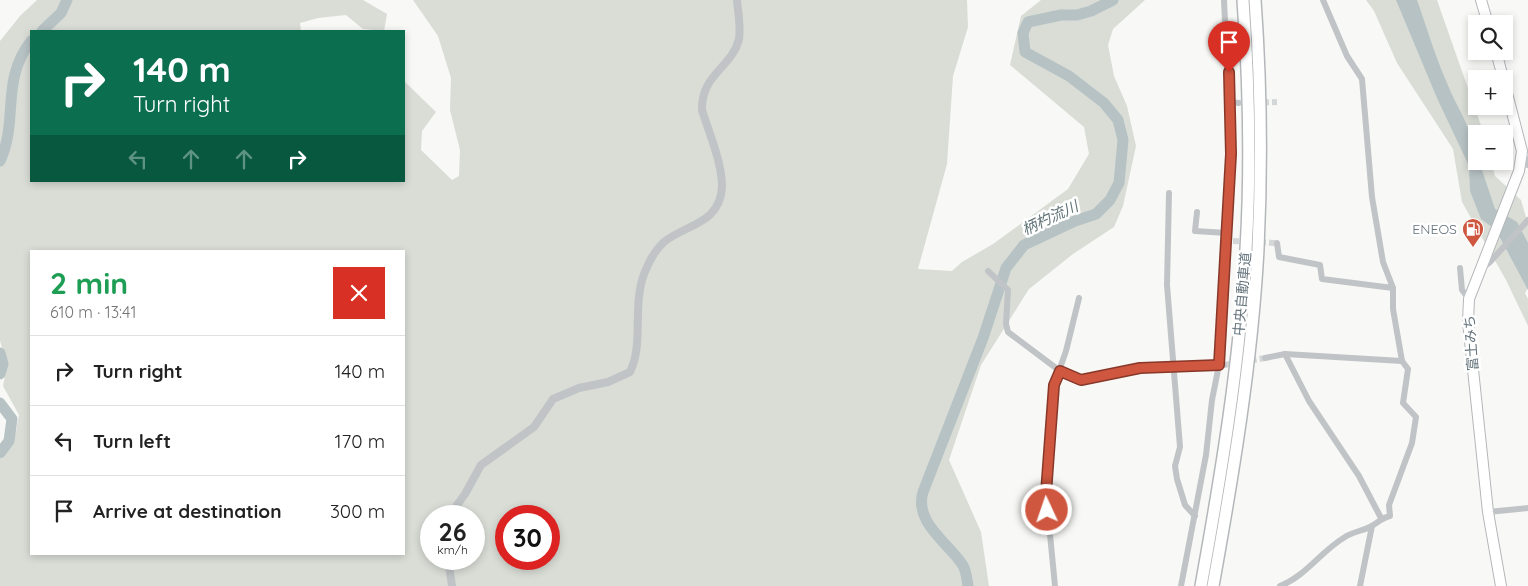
<!DOCTYPE html>
<meta charset="utf-8">
<style>
body{margin:0;font-family:Quicksand,"Noto Sans JP",sans-serif;background:#f6f6f6;color:#222;height:100vh;display:flex;flex-direction:column;font-size:19px;white-space:nowrap}
*{box-sizing:border-box;margin:0}
p{font-size:16px;color:#767676}
.icon{flex:none;width:28px;height:28px;fill:none;stroke:currentColor;stroke-width:2;stroke-linecap:round;stroke-linejoin:round}
.map{position:relative;flex:1;overflow:hidden}
.panel{position:absolute;left:30px;top:250px;width:375px;height:305px;display:flex;flex-direction:column;background:#fff;border-radius:0px;box-shadow:0 2px 8px #0003}
.panel>*{flex:none}
.top-card{position:absolute;left:30px;top:30px;width:375px;height:152px;border-radius:0px;box-shadow:0 2px 8px #0003;background:#0b6e4f;color:#fff;overflow:hidden}
.fabs{position:absolute;left:1468px;top:15px;display:grid;gap:10px}
.fabs a{display:grid;place-items:center;width:45px;height:45px;border-radius:0px;background:#fff;box-shadow:0 2px 8px #0003;font-size:25px}
.speed{position:absolute;left:420px;top:505px;display:flex;gap:10px;font-size:25px;font-weight:700;text-align:center}
.speed>*{display:grid;place-content:center;width:65px;height:65px;border-radius:50%;background:#fff;box-shadow:0 2px 8px #0003;line-height:1}
.speed small{font-size:12px;font-weight:400}
.speed .limit{border:8px solid #d22;background:#fff;color:#111}
.pin{position:absolute;display:grid;place-items:center;width:42px;height:42px;color:#fff;margin:-51px -21px;border-radius:50% 50% 50% 0;rotate:-45deg;box-shadow:0 0 5px #0007}
.pin .icon{rotate:45deg}
.me{position:absolute;width:55px;margin:-28px;rotate:357deg;stroke-linejoin:round;filter:drop-shadow(0 0 4px #0008)}
.turn{display:flex;align-items:center;gap:18px;height:105px;padding:0 20px;font-size:22px}
.turn .icon{width:65px;height:65px;stroke-width:2.5}
.turn b{display:block;font-size:35px;line-height:42px}
.lanes{display:flex;align-items:center;height:48px;padding:0 20px;background:#0003;justify-content:center;gap:25px;direction:ltr}
.lanes .off{opacity:.35}
.round{display:grid;place-items:center;flex:none;width:52px;height:52px;border-radius:0px;background:#f6f6f6}
.head{display:flex;align-items:center;justify-content:space-between;height:85px;padding:0 20px}
h1{font-size:30px;font-weight:700;line-height:38px;color:#1e9e55}
ul{padding:0;list-style:none}
li{display:flex;align-items:center;gap:15px;height:70px;padding:0 20px;border-top:1px solid #e0e0e0}
li div{flex:1}
li b{display:block;font-size:19px}
li em{font-style:normal}
.map>svg:first-child{display:block}
</style>
<div class="map">
<svg width="1528" height="586" viewBox="0 0 1528 586">
<rect width="100%" height="100%" fill="#f8f8f6"/>
<g fill="#d9ddd6" fill-rule="evenodd">
<path d="M37 0H363L387 14 384 31 363 29 346 15 318 18 300 23 301 31H31V181H404V81L436 112 422 131 421 150 452 180 459 176 460 150 450 110 451 78 438 36 413 0H967L968 27 953 76 947 164 918 269 952 271 962 262 993 244 1068 189 1089 154 1084 127 1010 65 1021 16 1041 0H1145L1113 29 1108 45 1114 76 1127 106 1136 146 1123 206 1114 227 1073 254 1029 289 981 365 949 460 981 532 989 586H0V459L3 458 16 432 19 415 3 386 7 365 0 341V41L20 16ZM31 251H404V554H31ZM431 516H474V559H431ZM506 516H549V559H506Z"/>
<path d="M1366 0H1437L1484 134H1476V161H1491L1495 176 1521 200 1528 224V288L1525 293 1528 299V326L1506 280 1462 202 1453 149 1397 63 1374 11Z"/>
</g>
<path fill="#b7c2c5" d="M1396 0H1417C1427 28 1435 56 1447 83 1457 109 1476 133 1476 161H1479L1495 209 1517 222 1528 243V290L1496 230 1481 219 1470 191 1469 166 1437 98Z"/>
<g fill="none" stroke-linecap="round" stroke-linejoin="round">
<g stroke="#b7c2c5" stroke-width="11">
<path d="M42 31 61 13 67 0"/>
<path d="M0 161C19 120 0 81 31 41"/>
<path d="M0 353 3 364 0 374"/>
<path d="M0 403 12 419 9 441 0 453"/>
<path d="M968 586C967 579 966 569 962 564 947 542 914 522 923 492L983 338 1006 268 1024 245 1075 221 1096 214 1110 200 1119 183 1123 140 1118 120 1104 103 1069 76 1025 52 1023 33 1028 22 1061 15H1077L1091 11 1113 0"/>
</g>
<g stroke="#d4d7d8" stroke-width="6" stroke-dasharray="6 3" stroke-linecap="butt">
<path d="M1245 103 1277 102"/>
<path d="M1233 241 1277 243"/>
<path d="M1224 365 1265 358"/>
</g>
<g stroke="#b4b7ba" stroke-width="12">
<g id="trunk">
<path d="M1481 0 1488 24"/>
<path d="M1496 51 1522 151 1519 171 1469 299 1468 322 1488 512 1501 586"/>
</g>
</g>
<g stroke="#b4b7ba" stroke-width="14">
<g id="motorway">
<path d="M1201 586C1221 475 1240 362 1246 249 1251 166 1249 83 1243 0"/>
<path d="M1213 586C1233 475 1252 362 1258 249 1262 166 1261 83 1255 0"/>
</g>
</g>
<g stroke="#c0c4c7" stroke-width="6">
<path d="M1230 102 1239 103"/>
<path d="M1523 153 1528 165"/>
<path d="M1169 193 1167 285 1180 447 1175 466 1177 479 1185 505 1195 516"/>
<path d="M1197 212 1195 231 1227 233"/>
<path d="M1277 243 1279 257 1320 265 1322 279 1393 288"/>
<path d="M1460 268 1462 290 1469 299"/>
<path d="M1482 268 1490 262 1528 220"/>
<path d="M988 271 1008 290 1006 324 1008 332 1060 371 1081 380 1140 368 1224 365"/>
<path d="M1285 354 1309 401 1359 476 1381 518"/>
<path d="M1265 358 1285 354 1402 361"/>
<path d="M1488 512 1528 508"/>
<path d="M1055 586 1046 493 1054 385 1066 351 1079 298"/>
<path d="M1181 586 1206 455 1212 400 1219 365 1224 304 1231 154 1224 0"/>
<path d="M1280 586C1306 576 1321 551 1345 537 1352 532 1362 531 1370 527 1378 523 1381 518 1390 516L1389 505 1412 443 1416 417 1403 403 1408 369 1402 361 1393 309V288L1383 262 1372 197 1362 79 1347 56 1323 0"/>
<path d="M1360 586 1372 526"/>
</g>
<g stroke="#c0c4c7" stroke-width="8">
<path d="M449 516 465 494 481 465 534 427 553 399 579 388 608 382 630 372C644 344 632 307 644 274 649 262 654 251 664 242 686 224 720 224 722 187 722 162 709 133 702 110 701 74 732 68 739 39 741 27 738 12 737 0"/>
<path d="M448 559 452 586"/>
</g>
<use href="#trunk" stroke="#fff" stroke-width="10"/>
<use href="#motorway" stroke="#fff" stroke-width="11"/>
</g>
<g fill="none" stroke-linecap="round" stroke-linejoin="round">
<g stroke="#873829" stroke-width="12">
<path id="route" d="M1047 510 1046 493 1054 385 1060 371 1081 380 1140 368 1219 365 1231 154 1229 72"/>
</g>
<use href="#route" stroke="#cf563f" stroke-width="9"/>
</g>
<defs>
<g id="fuel-pin" transform="scale(1.125)"><path d="M0 17L-7.5 6A9.5 9.5 0 1 1 7.5 6Z" fill="#cf563f" stroke="#fff"/><path d="M-5.5-6h7V0h2V4h1.3V-2.5L3-4.5l.8-.8L6-3V5H2.5V1h-1V6h-7ZM-4.2-4.7v3.2H.2V-4.7Z" fill="#fff"/></g>
</defs>
<g fill-rule="evenodd">
<use href="#fuel-pin" x="1473" y="229"/>
</g>
<g text-anchor="middle" stroke-width="5" stroke-linejoin="round" paint-order="stroke">
<g font-size="14" fill="#66757d" stroke="#fff" text-anchor="end">
<text x="1457" y="234">ENEOS</text>
</g>
<g font-size="14" fill="#66757d" stroke="#fff">
<text transform="translate(1242 294) rotate(-85)" y="5">中央自動車道</text>
<text transform="translate(1471 343) rotate(-94)" y="5">富士みち</text>
</g>
<g font-size="15" font-style="italic" fill="#617378" stroke="#fff">
<text transform="translate(1050 218) rotate(-25)" y="5">柄杓流川</text>
</g>
</g>
</svg>
<div class="fabs">
<a><svg class="icon" aria-label="search" viewBox="0 0 24 24"><circle cx="10" cy="10" r="6"/><path d="M15 15l6 6"/></svg></a>
<a>+</a>
<a>−</a>
</div>
<div class="speed"><div>26<small>km/h</small></div><div class="limit">30</div></div>
<div class="pin" style="left:1229px;top:72px;background:#d93025"><svg class="icon" aria-label="arrive" viewBox="0 0 24 24"><path d="M6 21V4h12l-3 4 3 4H6"/></svg></div>
<svg class="me" style="left:1047px;top:510px" viewBox="-20 -20 40 40"><circle r="17" fill="#cf563f" stroke="#fff" stroke-width="3"/><path d="M0-11L8 9 0 5-8 9z" fill="#fff"/></svg>
<div class="top-card">
<div class="turn"><svg class="icon" aria-label="right" viewBox="0 0 24 24"><path d="M7 20v-9h11M14 6l5 5-5 5"/></svg><div><b>140 m</b>Turn right</div></div>
<div class="lanes"><svg class="icon off" aria-label="left" viewBox="0 0 24 24"><path d="M17 20v-9H6M10 6l-5 5 5 5"/></svg><svg class="icon off" aria-label="ahead" viewBox="0 0 24 24"><path d="M12 20V5M6 11l6-6 6 6"/></svg><svg class="icon off" aria-label="ahead" viewBox="0 0 24 24"><path d="M12 20V5M6 11l6-6 6 6"/></svg><svg class="icon" aria-label="right" viewBox="0 0 24 24"><path d="M7 20v-9h11M14 6l5 5-5 5"/></svg></div>
</div>
<section class="panel">
<div class="head"><div><h1>2 min</h1><p>610 m · 13:41</p></div><a class="round" style="background:#d93025;color:#fff"><svg class="icon" aria-label="close" viewBox="0 0 24 24"><path d="M6 6l12 12M18 6L6 18"/></svg></a></div>
<ul>
<li><svg class="icon" aria-label="right" viewBox="0 0 24 24"><path d="M7 20v-9h11M14 6l5 5-5 5"/></svg><div><b>Turn right</b></div><em>140 m</em></li>
<li><svg class="icon" aria-label="left" viewBox="0 0 24 24"><path d="M17 20v-9H6M10 6l-5 5 5 5"/></svg><div><b>Turn left</b></div><em>170 m</em></li>
<li><svg class="icon" aria-label="arrive" viewBox="0 0 24 24"><path d="M6 21V4h12l-3 4 3 4H6"/></svg><div><b>Arrive at destination</b></div><em>300 m</em></li>
</ul>
</section>
</div>
